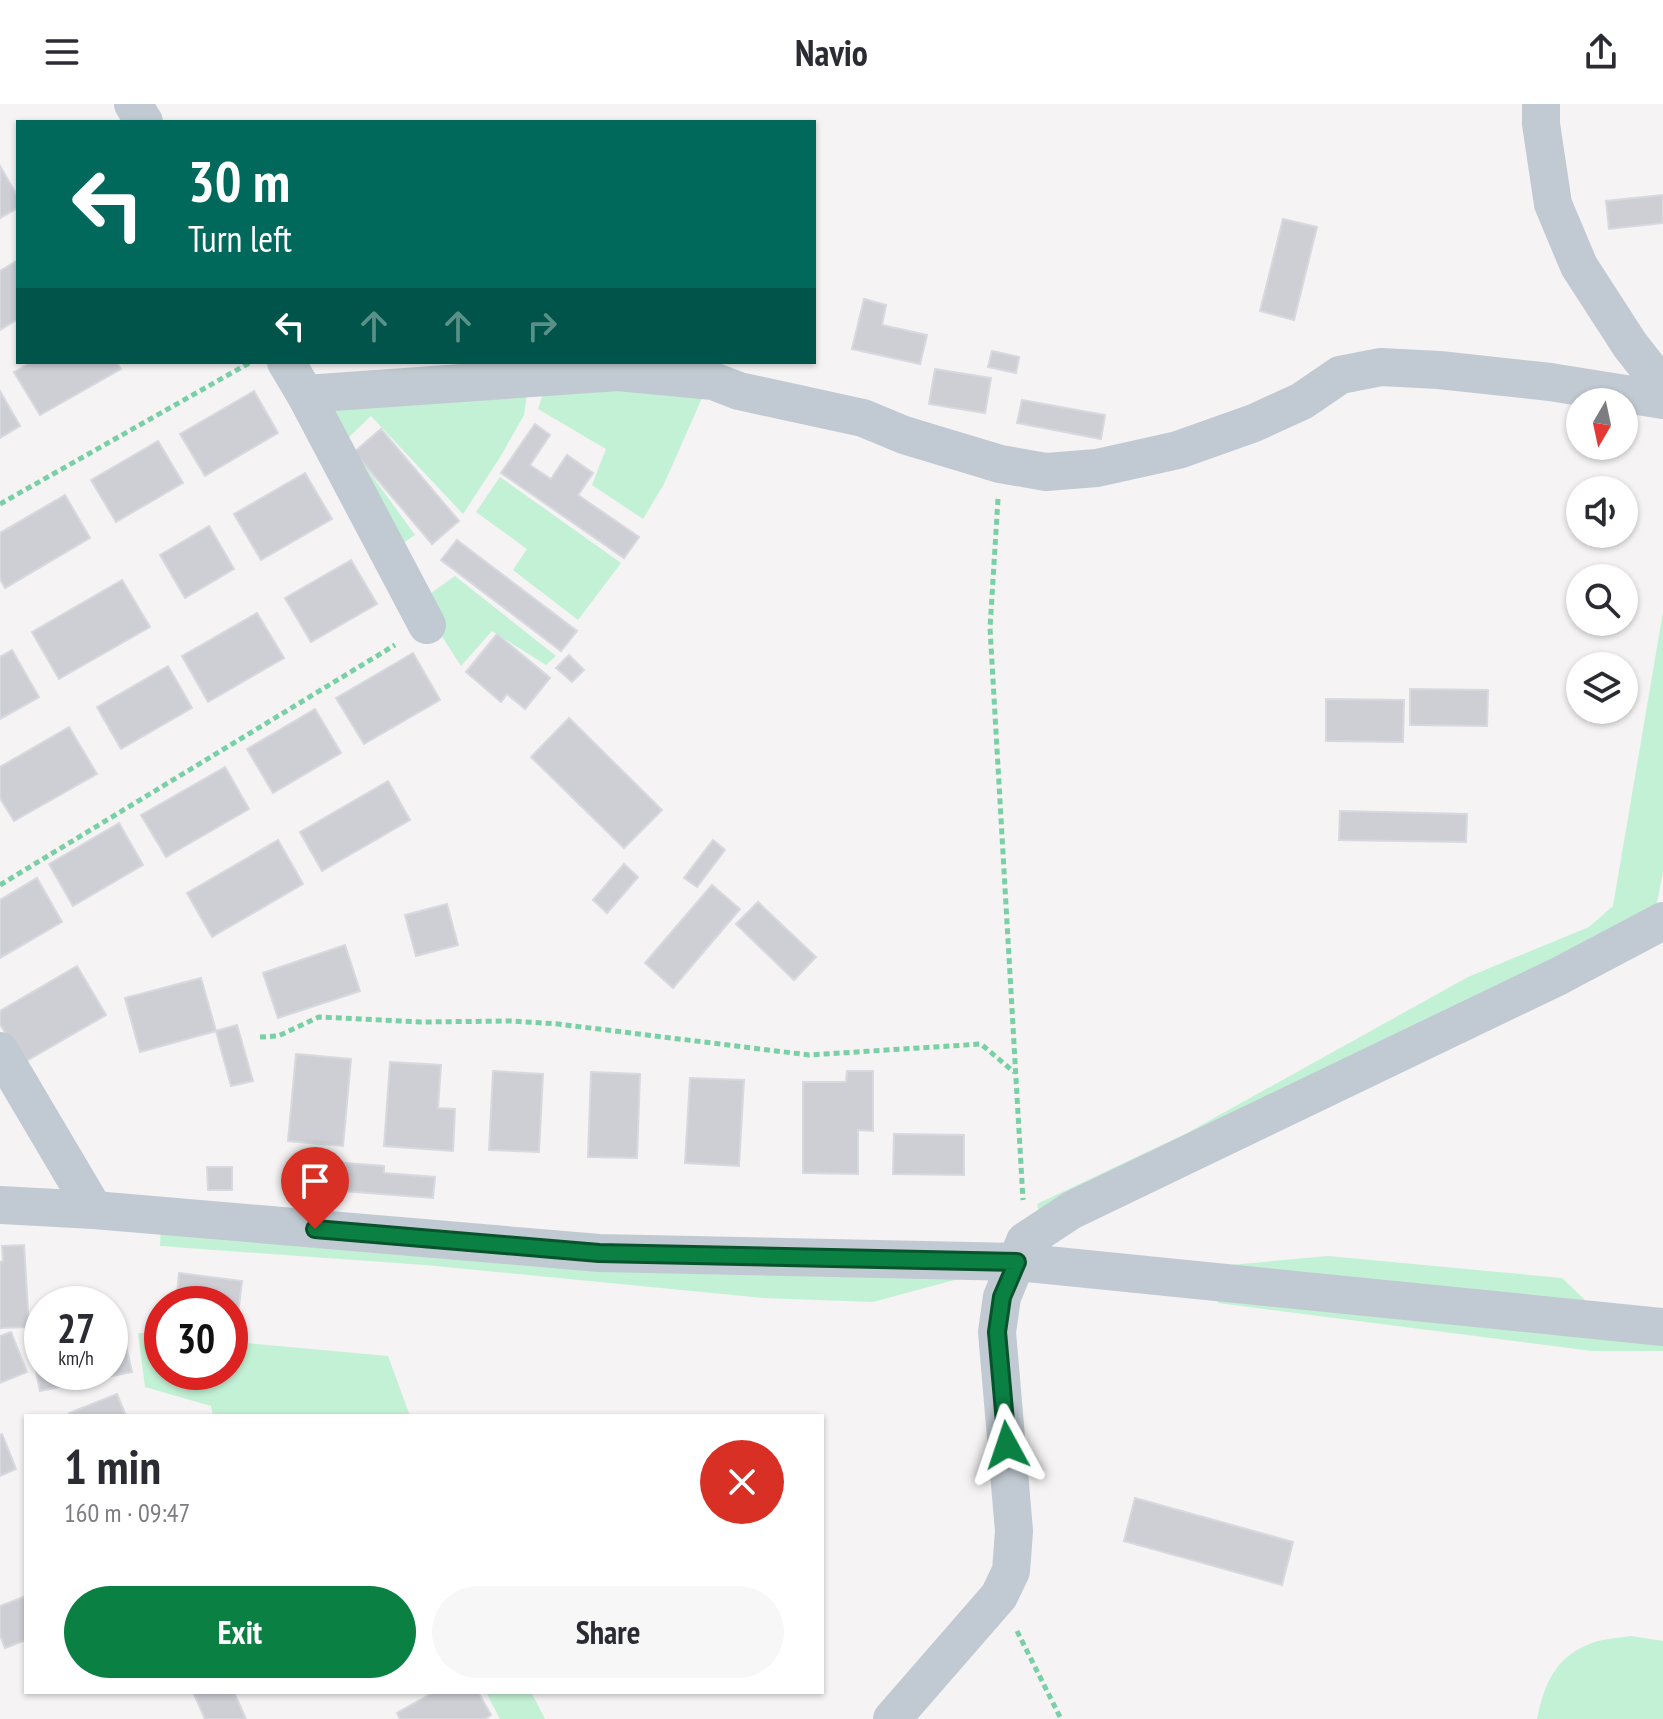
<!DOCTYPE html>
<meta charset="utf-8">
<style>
body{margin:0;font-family:"PT Sans Narrow",sans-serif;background:#f7f7f7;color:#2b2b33;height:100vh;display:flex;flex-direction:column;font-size:30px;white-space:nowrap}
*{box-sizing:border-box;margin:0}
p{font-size:26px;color:#7c7c81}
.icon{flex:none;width:44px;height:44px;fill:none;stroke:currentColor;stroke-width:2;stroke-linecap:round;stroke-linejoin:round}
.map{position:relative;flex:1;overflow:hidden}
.drawer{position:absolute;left:24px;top:1310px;width:800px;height:280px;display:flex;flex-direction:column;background:#fff;border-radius:0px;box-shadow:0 2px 6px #0004}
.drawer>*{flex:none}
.hud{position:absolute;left:16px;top:16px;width:800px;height:244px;border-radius:0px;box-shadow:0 2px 6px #0004;background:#00695c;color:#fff;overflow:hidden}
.needle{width:52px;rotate:189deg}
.fabs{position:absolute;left:1566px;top:284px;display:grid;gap:16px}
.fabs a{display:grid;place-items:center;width:72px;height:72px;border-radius:50%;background:#fff;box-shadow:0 2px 6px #0004;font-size:40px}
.speed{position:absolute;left:24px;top:1182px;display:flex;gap:16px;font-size:40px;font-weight:700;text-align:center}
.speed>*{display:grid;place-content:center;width:104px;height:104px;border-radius:50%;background:#fff;box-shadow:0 2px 6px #0004;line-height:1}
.speed small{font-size:20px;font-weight:400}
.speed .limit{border:12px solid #d22;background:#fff;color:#111}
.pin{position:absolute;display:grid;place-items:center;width:68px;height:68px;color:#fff;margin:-82px -34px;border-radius:50% 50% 50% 0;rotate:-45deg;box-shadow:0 0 8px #0007}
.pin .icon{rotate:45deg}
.me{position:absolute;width:88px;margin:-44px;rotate:355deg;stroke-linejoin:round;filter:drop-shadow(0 0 6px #0008)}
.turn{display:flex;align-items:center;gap:28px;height:168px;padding:0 40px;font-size:36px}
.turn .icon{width:104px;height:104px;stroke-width:2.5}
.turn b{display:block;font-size:56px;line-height:68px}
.lanes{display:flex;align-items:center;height:76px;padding:0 40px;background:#0003;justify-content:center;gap:40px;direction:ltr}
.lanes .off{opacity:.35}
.round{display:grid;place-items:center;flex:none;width:84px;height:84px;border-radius:42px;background:#f7f7f7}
.headline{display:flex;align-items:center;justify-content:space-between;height:136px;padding:0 40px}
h1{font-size:48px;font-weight:600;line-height:60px}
.cta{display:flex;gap:16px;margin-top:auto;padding:16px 40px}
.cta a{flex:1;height:92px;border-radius:48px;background:#0b8043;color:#fff;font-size:32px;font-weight:600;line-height:92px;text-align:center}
.cta a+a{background:#f7f7f7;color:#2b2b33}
header{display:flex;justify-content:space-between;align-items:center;height:104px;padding:0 40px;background:#fff;font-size:36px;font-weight:600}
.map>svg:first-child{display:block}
</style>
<header><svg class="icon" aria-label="menu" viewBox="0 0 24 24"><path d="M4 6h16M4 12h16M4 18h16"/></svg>Navio<svg class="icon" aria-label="share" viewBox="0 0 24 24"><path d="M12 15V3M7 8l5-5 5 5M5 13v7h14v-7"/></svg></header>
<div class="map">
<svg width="1663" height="1615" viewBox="0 0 1663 1615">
<rect width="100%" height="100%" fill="#f5f3f3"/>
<g fill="#c3f1d5">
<path d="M627 275 702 294 664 380 643 415 592 381 606 345 538 305 545 284Z"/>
<path d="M528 283 524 311 499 355 463 410 371 312 346 336 415 431 393 446 313 295Z"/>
<path d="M500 373 621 459 578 516 513 466 527 445 476 408Z"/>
<path d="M455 472 556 552 546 561 492 527 461 562 434 520 424 494Z"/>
<path d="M1663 508V768L1654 814 1041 1117 1037 1100 1187 1029 1468 873 1589 823 1613 802Z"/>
<path d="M161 1122 988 1167 873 1198 763 1194 425 1161 160 1142Z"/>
<path d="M1328 1152 1562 1174 1588 1199 1187 1165Z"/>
<path d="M1220 1184 1663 1230V1247H1592L1218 1199Z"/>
<path d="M138 1229H162V1268H230V1236L247 1239 388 1252 410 1312H213L211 1302 145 1283Z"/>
<path d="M1631 1532 1663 1537V1615H1537C1544 1582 1554 1555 1587 1541 1600 1535 1617 1534 1631 1532Z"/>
<path d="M486 1588H531L545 1615H500Z"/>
</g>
<g fill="#cdcfd5" stroke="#d7d9de" stroke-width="2">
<path d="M0 62 18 93V104L0 114Z"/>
<path d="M1663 91V119L1609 125 1606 97Z"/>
<path d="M1283 115 1317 123 1294 216 1260 207Z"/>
<path d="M18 156V215L0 226V167Z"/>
<path d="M864 195 886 201 882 221 927 231 920 260 852 245Z"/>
<path d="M992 247 1019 253 1016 269 988 263Z"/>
<path d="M32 258H116L121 265 40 311 14 268Z"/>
<path d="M935 265 991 274 985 309 929 300Z"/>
<path d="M0 287 20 322 0 334Z"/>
<path d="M254 287 278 329 205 372 180 330Z"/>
<path d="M1022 296 1105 311 1101 335 1017 319Z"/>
<path d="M535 320 550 331 530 361 551 375 567 351 593 369 578 391 639 433 624 454 501 369Z"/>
<path d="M381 325 459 417 432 440 354 348Z"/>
<path d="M158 337 183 379 116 418 91 376Z"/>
<path d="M305 369 332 415 261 456 234 410Z"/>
<path d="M65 391 90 434 5 484 0 475V429Z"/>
<path d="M209 422 234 465 185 494 160 451Z"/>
<path d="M457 436 577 527 561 547 441 456Z"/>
<path d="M351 456 377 500 311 538 285 494Z"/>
<path d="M122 476 150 523 59 575 32 528Z"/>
<path d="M257 509 284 554 208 598 182 552Z"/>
<path d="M497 530 550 574 525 605 507 590 501 598 466 568Z"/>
<path d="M12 546 39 593 0 615V553Z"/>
<path d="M413 549 440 596 364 640 336 594Z"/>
<path d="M569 551 584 566 572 578 556 564Z"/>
<path d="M168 562 192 604 121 645 97 603Z"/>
<path d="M1410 585 1488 586 1487 622 1410 621Z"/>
<path d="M1326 595 1404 596 1403 638 1326 637Z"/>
<path d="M315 605 341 649 273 689 247 645Z"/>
<path d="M569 614 662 706 624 744 531 653Z"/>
<path d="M69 623 97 670 14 717 0 694V663Z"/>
<path d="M225 663 249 705 166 753 141 711Z"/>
<path d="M388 677 410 716 322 767 300 728Z"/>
<path d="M1340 707 1467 710 1466 738 1339 736Z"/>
<path d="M119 719 143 761 73 802 49 760Z"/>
<path d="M278 736 303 780 212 833 187 789Z"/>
<path d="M713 736 725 746 697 783 684 774Z"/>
<path d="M624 760 638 773 607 809 593 796Z"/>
<path d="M37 774 62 818 0 854V796Z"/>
<path d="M712 781 740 805 673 884 645 859Z"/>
<path d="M758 798 816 853 794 876 736 820Z"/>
<path d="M447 800 458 841 416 852 405 811Z"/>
<path d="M345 841 360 887 278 914 263 869Z"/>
<path d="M77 862 106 911 23 959 0 920V907Z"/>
<path d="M201 874 216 927 140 948 125 894Z"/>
<path d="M237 921 253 977 231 982 216 927Z"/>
<path d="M296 950 351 955 343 1042 288 1037Z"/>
<path d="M390 958 441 961 438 1004 455 1005 453 1047 384 1042Z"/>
<path d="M493 967 543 970 539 1048 489 1046Z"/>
<path d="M847 967H873V1027L858 1026V1070L803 1069V978H846Z"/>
<path d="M591 968 640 970 637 1054 588 1053Z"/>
<path d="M690 974 744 976 739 1062 685 1059Z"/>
<path d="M894 1030 964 1031V1071L893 1070Z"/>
<path d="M345 1059 384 1062V1069L435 1073 433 1094 343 1087Z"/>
<path d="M207 1063H232V1086H208Z"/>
<path d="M24 1141 29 1223 0 1224V1158L3 1157 2 1142Z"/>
<path d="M179 1169 242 1177 237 1219 230 1218V1200H176Z"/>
<path d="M11 1228 27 1268 0 1279V1232Z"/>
<path d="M123 1229 132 1268 40 1287 32 1248 42 1246V1268H110V1232Z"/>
<path d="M117 1290 126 1312H70L69 1309Z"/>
<path d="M2 1330 16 1365 0 1372V1331Z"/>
<path d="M1135 1394 1293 1438 1282 1481 1124 1437Z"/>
<path d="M26 1492V1536L5 1544 0 1531V1502Z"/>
<path d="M193 1588H234L246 1615H205Z"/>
<path d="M434 1588H478L491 1611 485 1615H400L397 1609Z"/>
</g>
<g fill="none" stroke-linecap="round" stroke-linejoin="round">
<g stroke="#7ad0a6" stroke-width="5" stroke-dasharray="6 4" stroke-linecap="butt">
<path d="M998 395 990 524 1023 1096"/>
<path d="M0 400 251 258"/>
<path d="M0 781 395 541"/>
<path d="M260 933 278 932 319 913 421 918 510 917 558 920 809 951 981 940 1014 968"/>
<path d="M1017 1527 1061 1615"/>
</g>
<g stroke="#c1cad2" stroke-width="38">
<path d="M133 0 144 18"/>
<path d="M1541 0V20L1553 100 1579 162 1630 241 1663 283"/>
<path d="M286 258 305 290 427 521"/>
<path d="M305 290 618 268 713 277 739 287 863 314 904 331 1000 360 1046 368 1097 364 1178 346 1254 319 1302 297 1340 271 1381 263 1439 266 1550 278 1663 296"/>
<path d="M0 947 94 1106"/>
<path d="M0 1101 94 1106 599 1149 1017 1158 1663 1223"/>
<path d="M892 1615 999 1492 1011 1467 1014 1427 997 1228 1002 1193 1025 1137 1072 1106 1559 872 1663 817"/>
</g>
</g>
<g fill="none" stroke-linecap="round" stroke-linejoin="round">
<g stroke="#07532c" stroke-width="20">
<path id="route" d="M315 1125 599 1149 1017 1158 1002 1193 997 1228 1007 1341"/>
</g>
<use href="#route" stroke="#0b8043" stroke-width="14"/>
</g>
</svg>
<div class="fabs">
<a><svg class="needle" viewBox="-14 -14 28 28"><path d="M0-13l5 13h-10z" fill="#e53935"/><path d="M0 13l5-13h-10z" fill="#7c7c81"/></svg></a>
<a><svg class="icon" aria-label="sound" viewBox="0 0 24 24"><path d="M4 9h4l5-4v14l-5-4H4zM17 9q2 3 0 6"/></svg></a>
<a><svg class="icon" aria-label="search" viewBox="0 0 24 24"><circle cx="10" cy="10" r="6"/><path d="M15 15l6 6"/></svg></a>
<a><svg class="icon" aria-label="layers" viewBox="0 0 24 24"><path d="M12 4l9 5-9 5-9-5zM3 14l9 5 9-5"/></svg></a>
</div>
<div class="speed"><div>27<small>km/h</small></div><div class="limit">30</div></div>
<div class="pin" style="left:315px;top:1125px;background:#d93025"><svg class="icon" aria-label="arrive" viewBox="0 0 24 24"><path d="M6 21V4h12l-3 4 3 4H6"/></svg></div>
<svg class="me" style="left:1007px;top:1341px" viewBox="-20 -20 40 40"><path d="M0-17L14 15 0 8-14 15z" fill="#0b8043" stroke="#fff" stroke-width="4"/></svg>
<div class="hud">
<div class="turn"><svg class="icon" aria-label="left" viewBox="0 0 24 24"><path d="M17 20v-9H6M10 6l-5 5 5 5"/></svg><div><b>30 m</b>Turn left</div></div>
<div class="lanes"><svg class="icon" aria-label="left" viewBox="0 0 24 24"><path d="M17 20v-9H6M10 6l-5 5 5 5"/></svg><svg class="icon off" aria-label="ahead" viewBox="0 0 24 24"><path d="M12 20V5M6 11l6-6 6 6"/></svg><svg class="icon off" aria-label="ahead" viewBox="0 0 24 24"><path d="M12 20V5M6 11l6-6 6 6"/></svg><svg class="icon off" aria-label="right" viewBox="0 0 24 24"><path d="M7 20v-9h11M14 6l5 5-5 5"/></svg></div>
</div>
<section class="drawer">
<div class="headline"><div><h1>1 min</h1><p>160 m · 09:47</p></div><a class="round" style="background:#d93025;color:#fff"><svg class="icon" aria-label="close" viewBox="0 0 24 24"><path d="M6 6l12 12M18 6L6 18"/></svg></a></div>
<div class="cta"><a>Exit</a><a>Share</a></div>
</section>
</div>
